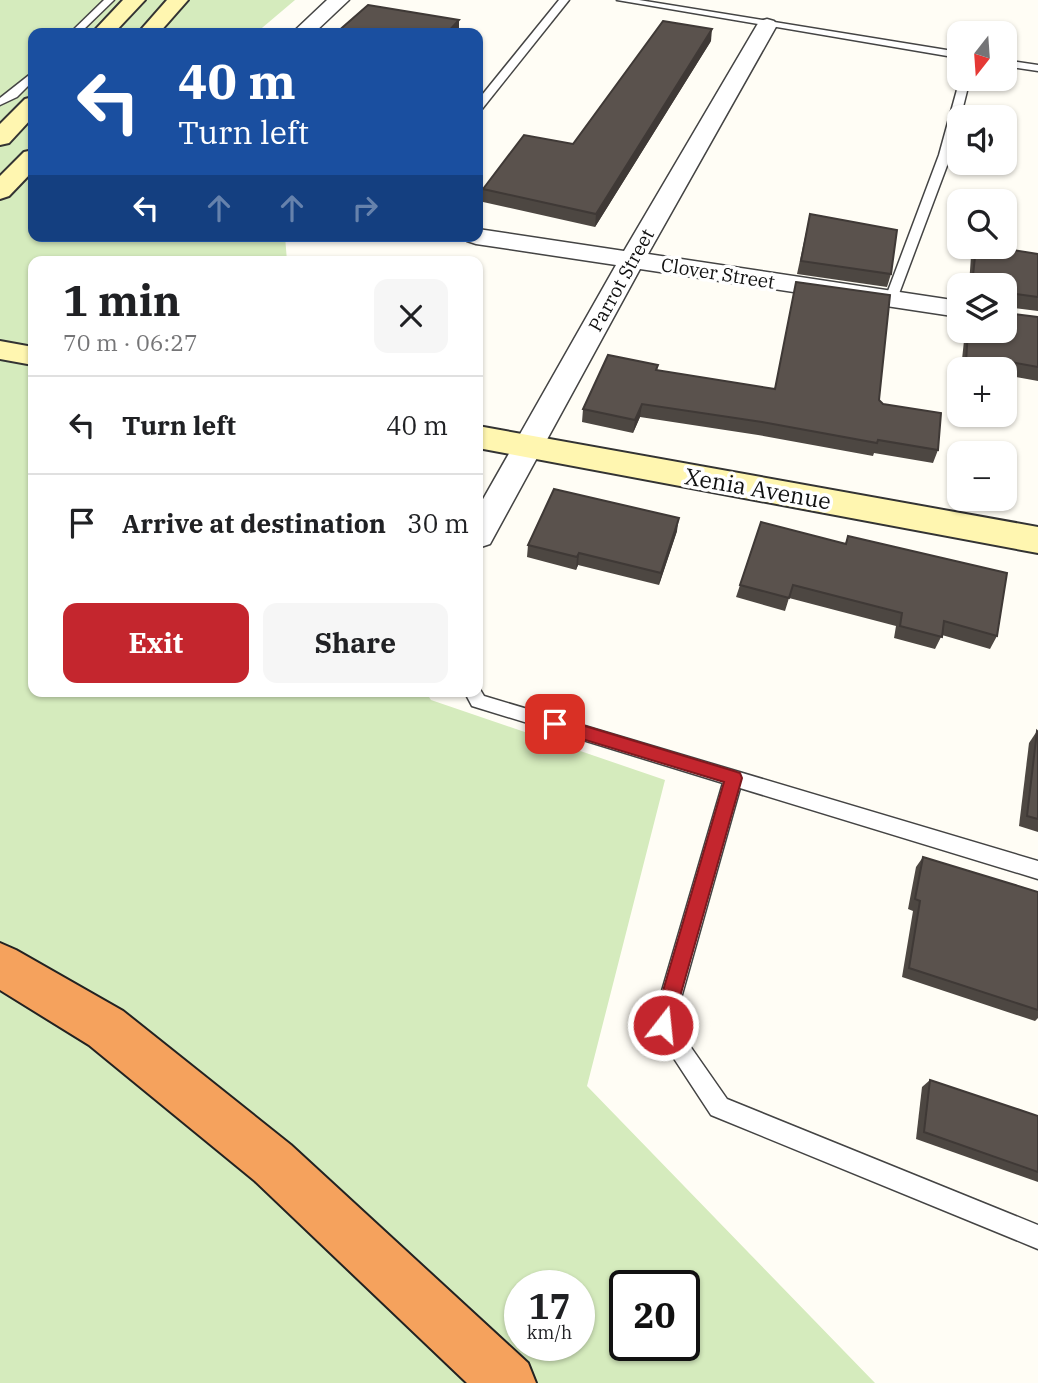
<!DOCTYPE html>
<meta charset="utf-8">
<style>
body{margin:0;font-family:"IBM Plex Serif",serif;background:#f6f6f6;color:#202124;height:100vh;display:flex;flex-direction:column;font-size:26px;white-space:nowrap}
*{box-sizing:border-box;margin:0}
p{font-size:23px;color:#757577}
.icon{flex:none;width:38px;height:38px;fill:none;stroke:currentColor;stroke-width:2;stroke-linecap:round;stroke-linejoin:round}
.map{position:relative;flex:1;overflow:hidden}
.side{position:absolute;left:28px;top:256px;width:455px;height:441px;display:flex;flex-direction:column;background:#fff;border-radius:14px;box-shadow:0 2px 5px #0004}
.side>*{flex:none}
.banner{position:absolute;left:28px;top:28px;width:455px;height:214px;border-radius:14px;box-shadow:0 2px 5px #0004;background:#1a4fa0;color:#fff;overflow:hidden}
.needle{width:46px;rotate:197deg}
.buttons{position:absolute;left:947px;top:21px;display:grid;gap:14px}
.buttons a{display:grid;place-items:center;width:70px;height:70px;border-radius:14px;background:#fff;box-shadow:0 2px 5px #0004;font-size:35px}
.speed{position:absolute;left:504px;top:1270px;display:flex;gap:14px;font-size:35px;font-weight:700;text-align:center}
.speed>*{display:grid;place-content:center;width:91px;height:91px;border-radius:50%;background:#fff;box-shadow:0 2px 5px #0004;line-height:1}
.speed small{font-size:18px;font-weight:400}
.speed .limit{border:4px solid #111;border-radius:10px;background:#fff;color:#111}
.pin{position:absolute;display:grid;place-items:center;width:60px;height:60px;color:#fff;margin:-30px;border-radius:14px;box-shadow:0 4px 10px #0006}
.me{position:absolute;width:77px;margin:-38px;rotate:16deg;stroke-linejoin:round;filter:drop-shadow(0 0 5px #0008)}
.turn{display:flex;align-items:center;gap:24px;height:147px;padding:0 35px;font-size:32px}
.turn .icon{width:91px;height:91px;stroke-width:2.5}
.turn b{display:block;font-size:49px;line-height:60px}
.lanes{display:flex;align-items:center;height:66px;padding:0 35px;background:#0003;justify-content:center;gap:35px;direction:ltr}
.lanes .off{opacity:.35}
.round{display:grid;place-items:center;flex:none;width:74px;height:74px;border-radius:14px;background:#f6f6f6}
.headline{display:flex;align-items:center;justify-content:space-between;height:119px;padding:0 35px}
h1{font-size:42px;font-weight:800;line-height:52px}
.primary-button{display:flex;gap:14px;margin-top:auto;padding:14px 35px}
.primary-button a{flex:1;height:80px;border-radius:14px;background:#c4262e;color:#fff;font-size:28px;font-weight:800;line-height:80px;text-align:center}
.primary-button a+a{background:#f6f6f6;color:#202124}
ul{padding:0;list-style:none}
li{display:flex;align-items:center;gap:21px;height:98px;padding:0 35px;border-top:2px solid #e0e0e0}
li div{flex:1}
li b{display:block;font-size:26px}
li em{font-style:normal}
.map>svg:first-child{display:block}
</style>
<div class="map">
<svg width="1038" height="1383" viewBox="0 0 1038 1383">
<rect width="100%" height="100%" fill="#fffdf5"/>
<path fill="#d5ebbd" fill-rule="evenodd" d="M0 0H295L256 33H33V236H285L287 261H33V691H425L431 700 665 780 587 1086 875 1383H0ZM520 1286H579V1346H520ZM625 1286H684V1346H625Z"/>
<g fill="none" stroke-linecap="round" stroke-linejoin="round">
<g stroke="#444" stroke-width="3">
<g id="lane">
<path d="M104 0H114L80 33H70Z"/>
<path d="M559 0H569L482 109 478 110V100Z"/>
<path d="M617 0H639L959 52V58Z"/>
<path d="M1004 60 1038 65V71L1004 66Z"/>
<path d="M33 72V81L17 97 0 105V98Z"/>
<path d="M960 79H970L951 155 897 299 891 303 886 302 885 299 939 155Z"/>
<path d="M478 686 484 696 1038 861V879L740 788 674 1023 727 1099 1038 1225V1249L711 1115 652 1025 723 783 472 706 464 691H478Z"/>
</g>
</g>
<g stroke="#444" stroke-width="3">
<g id="street">
<path d="M327 0H349L314 33H292Z"/>
<path d="M767 19 774 21 777 25 648 254 959 301V317L640 269 490 544 478 548V508L616 265 476 244 467 241 463 236H478V229L624 251 757 25 760 21Z"/>
</g>
</g>
<g stroke="#333" stroke-width="4">
<g id="secondary">
<path d="M123 0H145L114 33H92Z"/>
<path d="M167 0H188L159 33H138Z"/>
<path d="M33 97V117L9 143 0 145V124L25 99Z"/>
<path d="M33 150V171L9 196 0 199V176L24 152Z"/>
<path d="M0 341 33 347V365L0 359Z"/>
<path d="M478 426 1038 527V553L478 448Z"/>
</g>
</g>
<g stroke="#222" stroke-width="4">
<path id="highway" d="M0 943 16 950 123 1011 291 1145 528 1363 536 1383H467L255 1181 89 1045 0 990Z"/>
</g>
<use href="#lane" fill="#fff" fill-rule="evenodd"/>
<use href="#street" fill="#fff" fill-rule="evenodd"/>
<use href="#secondary" fill="#fff6b0" fill-rule="evenodd"/>
<use href="#highway" fill="#f5a25d" fill-rule="evenodd"/>
</g>
<g fill="#4d4742">
<path d="M711 41 595 227 483 202V189L573 144Z"/>
<path d="M810 214 891 274 887 287 797 274Z"/>
<path d="M975 247H994L1038 254V311L1007 307V313L1038 317V381L1004 375V369H961L965 331H1004V285H969L971 256Z"/>
<path d="M658 365 657 370 775 389 879 400 938 450 933 463 874 453 873 456 758 435 640 417 633 433 582 422 583 409Z"/>
<path d="M677 531 659 585 578 565 576 570 527 557 528 545Z"/>
<path d="M848 536 997 636 990 649 942 635 935 649 894 638 896 626 789 598 785 611 736 597 740 585 845 544Z"/>
<path d="M1037 731 1038 732V832L1019 826 1029 743Z"/>
<path d="M923 857 1038 892V1018L1035 1021 902 977 913 911 908 909 916 867Z"/>
<path d="M930 1080 1038 1116V1182L916 1139 922 1087Z"/>
</g>
<g fill="#3f3936">
<path d="M459 20V33H447Z"/>
<path d="M712 29 711 41 595 227 596 214Z"/>
<path d="M642 404 640 417 633 433 635 420Z"/>
<path d="M679 518 677 531 659 585 661 573Z"/>
<path d="M579 553 578 565 576 570 577 557Z"/>
</g>
<g fill="#5a524d" stroke="#3f3936" stroke-width="2">
<path d="M368 5 459 20 447 33H336Z"/>
<path d="M663 21 712 29 596 214 483 189 524 135 573 144Z"/>
<path d="M810 214 897 230 891 274 801 261Z"/>
<path d="M976 247H994L1038 254V297L1008 293 1007 313 1038 317V367L1000 360 999 368 966 362 968 331H1004V285H972Z"/>
<path d="M796 282 890 295 879 400 883 404 941 413 938 450 878 440 877 443 762 422 642 404 635 420 583 409 608 355 658 365 656 370 775 389Z"/>
<path d="M554 489 679 518 661 573 579 553 577 557 528 545Z"/>
<path d="M761 522 846 544 848 536 1007 573 997 636 944 621 942 637 900 626 902 613 793 585 789 598 740 585Z"/>
<path d="M1037 731 1038 732V819L1027 816Z"/>
<path d="M923 857 1038 892V1010L909 968 920 901 915 899Z"/>
<path d="M930 1080 1038 1116V1172L924 1132Z"/>
</g>
<path fill="#c4262e" stroke="#7f191e" stroke-width="2" d="M555 717 734 771 740 773 742 778 672 1025 669 1032 663 1034 656 1032 653 1025 724 782 549 729 547 724 549 719Z"/>
<g text-anchor="middle" stroke-width="7" stroke-linejoin="round" paint-order="stroke">
<g font-size="19" fill="#111" stroke="#fff">
<text transform="translate(718 273) rotate(9)" y="7">Clover Street</text>
<text transform="translate(621 280) rotate(-61)" y="7">Parrot Street</text>
</g>
<g font-size="23" fill="#111" stroke="#fff">
<text transform="translate(758 489) rotate(10)" y="8">Xenia Avenue</text>
</g>
</g>
</svg>
<div class="buttons">
<a><svg class="needle" viewBox="-14 -14 28 28"><path d="M0-13l5 13h-10z" fill="#e53935"/><path d="M0 13l5-13h-10z" fill="#757577"/></svg></a>
<a><svg class="icon" aria-label="sound" viewBox="0 0 24 24"><path d="M4 9h4l5-4v14l-5-4H4zM17 9q2 3 0 6"/></svg></a>
<a><svg class="icon" aria-label="search" viewBox="0 0 24 24"><circle cx="10" cy="10" r="6"/><path d="M15 15l6 6"/></svg></a>
<a><svg class="icon" aria-label="layers" viewBox="0 0 24 24"><path d="M12 4l9 5-9 5-9-5zM3 14l9 5 9-5"/></svg></a>
<a>+</a>
<a>−</a>
</div>
<div class="speed"><div>17<small>km/h</small></div><div class="limit">20</div></div>
<div class="pin" style="left:555px;top:724px;background:#d93025"><svg class="icon" aria-label="arrive" viewBox="0 0 24 24"><path d="M6 21V4h12l-3 4 3 4H6"/></svg></div>
<svg class="me" style="left:663px;top:1025px" viewBox="-20 -20 40 40"><circle r="17" fill="#c4262e" stroke="#fff" stroke-width="3"/><path d="M0-11L8 9 0 5-8 9z" fill="#fff"/></svg>
<div class="banner">
<div class="turn"><svg class="icon" aria-label="left" viewBox="0 0 24 24"><path d="M17 20v-9H6M10 6l-5 5 5 5"/></svg><div><b>40 m</b>Turn left</div></div>
<div class="lanes"><svg class="icon" aria-label="left" viewBox="0 0 24 24"><path d="M17 20v-9H6M10 6l-5 5 5 5"/></svg><svg class="icon off" aria-label="ahead" viewBox="0 0 24 24"><path d="M12 20V5M6 11l6-6 6 6"/></svg><svg class="icon off" aria-label="ahead" viewBox="0 0 24 24"><path d="M12 20V5M6 11l6-6 6 6"/></svg><svg class="icon off" aria-label="right" viewBox="0 0 24 24"><path d="M7 20v-9h11M14 6l5 5-5 5"/></svg></div>
</div>
<section class="side">
<div class="headline"><div><h1>1 min</h1><p>70 m · 06:27</p></div><a class="round"><svg class="icon" aria-label="close" viewBox="0 0 24 24"><path d="M6 6l12 12M18 6L6 18"/></svg></a></div>
<ul>
<li><svg class="icon" aria-label="left" viewBox="0 0 24 24"><path d="M17 20v-9H6M10 6l-5 5 5 5"/></svg><div><b>Turn left</b></div><em>40 m</em></li>
<li><svg class="icon" aria-label="arrive" viewBox="0 0 24 24"><path d="M6 21V4h12l-3 4 3 4H6"/></svg><div><b>Arrive at destination</b></div><em>30 m</em></li>
</ul>
<div class="primary-button"><a>Exit</a><a>Share</a></div>
</section>
</div>
